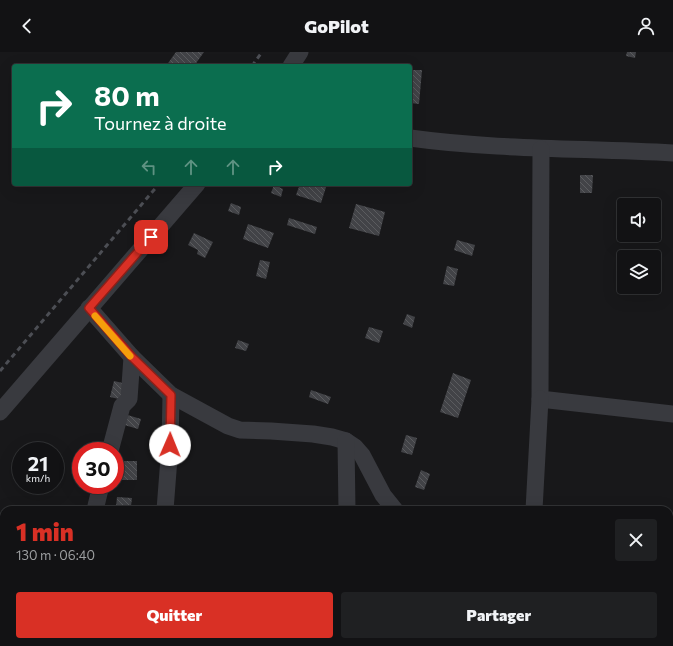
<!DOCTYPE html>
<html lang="fr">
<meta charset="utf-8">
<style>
body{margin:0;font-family:Commissioner,sans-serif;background:#1f2022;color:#f1f3f6;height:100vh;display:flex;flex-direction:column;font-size:15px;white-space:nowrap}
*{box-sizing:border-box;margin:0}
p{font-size:13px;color:#9c9ea0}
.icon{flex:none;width:22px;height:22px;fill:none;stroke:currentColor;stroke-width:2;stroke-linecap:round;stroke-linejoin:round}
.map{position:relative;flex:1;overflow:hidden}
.side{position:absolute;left:0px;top:454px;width:673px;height:140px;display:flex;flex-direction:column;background:#121214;border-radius:12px 12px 0 0;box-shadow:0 4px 16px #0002,0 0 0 1px #313234}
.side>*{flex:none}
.guide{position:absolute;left:12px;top:12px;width:400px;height:122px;border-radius:4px;box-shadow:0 4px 16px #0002,0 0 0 1px #313234;background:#0b6e4f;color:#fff;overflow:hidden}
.buttons{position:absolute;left:617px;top:146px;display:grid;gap:8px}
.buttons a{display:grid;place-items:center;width:44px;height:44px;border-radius:4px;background:#121214;box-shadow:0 4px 16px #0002,0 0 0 1px #313234;font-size:20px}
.speed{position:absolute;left:12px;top:390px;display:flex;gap:8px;font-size:20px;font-weight:700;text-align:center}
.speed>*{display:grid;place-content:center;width:52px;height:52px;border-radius:50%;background:#121214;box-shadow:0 4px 16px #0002,0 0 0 1px #313234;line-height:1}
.speed small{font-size:10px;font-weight:400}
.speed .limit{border:6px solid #d22;background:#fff;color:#111}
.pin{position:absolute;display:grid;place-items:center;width:34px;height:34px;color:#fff;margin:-17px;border-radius:8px;box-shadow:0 2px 6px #0006}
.me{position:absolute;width:44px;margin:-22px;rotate:1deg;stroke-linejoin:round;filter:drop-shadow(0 0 3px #0008)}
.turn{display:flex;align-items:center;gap:14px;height:84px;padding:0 16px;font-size:18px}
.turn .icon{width:52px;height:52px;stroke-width:2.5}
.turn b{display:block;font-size:28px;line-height:34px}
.lanes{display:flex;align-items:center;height:38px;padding:0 16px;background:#0003;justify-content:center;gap:20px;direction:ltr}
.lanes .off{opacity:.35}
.round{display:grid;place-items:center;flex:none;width:42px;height:42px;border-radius:4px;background:#1f2022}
.head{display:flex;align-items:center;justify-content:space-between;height:68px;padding:0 16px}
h1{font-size:24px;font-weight:800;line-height:30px;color:#d93025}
.primary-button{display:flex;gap:8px;margin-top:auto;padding:8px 16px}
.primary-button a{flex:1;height:46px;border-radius:4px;background:#d93025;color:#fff;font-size:16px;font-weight:800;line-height:46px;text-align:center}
.primary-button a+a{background:#1f2022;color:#f1f3f6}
header{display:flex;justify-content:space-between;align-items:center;height:52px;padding:0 16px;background:#121214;font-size:18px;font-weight:800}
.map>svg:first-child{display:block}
</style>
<header><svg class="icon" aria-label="back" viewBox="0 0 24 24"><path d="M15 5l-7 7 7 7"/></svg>GoPilot<svg class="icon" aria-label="person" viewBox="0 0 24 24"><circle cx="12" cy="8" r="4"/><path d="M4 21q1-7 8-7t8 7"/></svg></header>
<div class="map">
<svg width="673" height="594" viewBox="0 0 673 594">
<defs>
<pattern id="building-back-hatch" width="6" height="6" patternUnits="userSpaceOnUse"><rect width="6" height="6" fill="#424347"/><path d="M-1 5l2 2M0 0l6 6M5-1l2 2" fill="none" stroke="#5b5c5f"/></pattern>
</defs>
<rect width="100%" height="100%" fill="#18181a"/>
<g fill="url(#building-back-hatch)">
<path d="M176 0H204L194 14H166Z"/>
<path d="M627 0H636L635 6 626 4Z"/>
<path d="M410 18H422L419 52 410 51Z"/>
<path d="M580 123H593L592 141H580Z"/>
<path d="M300 132H327L321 151 296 143Z"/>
<path d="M274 133 283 137 281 145 271 141Z"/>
<path d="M231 151 241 155 239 163 228 159Z"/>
<path d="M356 152 385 160 379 184 349 176Z"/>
<path d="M289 166 317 175 315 182 287 173Z"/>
<path d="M248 172 274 181 268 196 243 187Z"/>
<path d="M194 181 213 190 205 206 197 202 198 198 188 193Z"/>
<path d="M457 188 475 193 472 204 454 198Z"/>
<path d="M260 208 270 210 266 227 256 224Z"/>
<path d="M447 214 458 217 454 234 443 232Z"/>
<path d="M407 262 415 265 412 276 403 272Z"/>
<path d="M369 275 383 279 379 291 365 286Z"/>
<path d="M238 288 249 292 246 299 235 296Z"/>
<path d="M453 321 471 328 458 366 440 360Z"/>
<path d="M114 329 127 332 123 348 110 345Z"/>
<path d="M311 338 331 345 328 352 309 345Z"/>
<path d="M124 362 141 367 138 377 121 372Z"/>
<path d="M406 383 417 386 412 403 401 400Z"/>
<rect x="115" y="409" width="22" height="19"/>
<path d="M421 418 430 422 424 438 415 435Z"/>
<path d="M117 445 132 446 131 454 138 455V458H113V454L116 455Z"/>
<path d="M559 590H569V594H558Z"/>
</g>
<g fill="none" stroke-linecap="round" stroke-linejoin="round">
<g stroke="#393a3f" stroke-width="17">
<path d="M291 14 300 0"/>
<path d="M410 86C497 98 585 96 673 101"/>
<path d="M541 97 540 347 673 362"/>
<path d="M89 256 132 305 171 343 228 374 240 378 271 379 313 382 332 385 346 389 355 395 362 403 383 443 395 458"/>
<path d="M0 360 197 132"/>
<path d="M346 389 347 458"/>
<path d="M110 399 122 354 129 347 132 305"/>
<path d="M95 458 101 433"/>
<path d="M165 458 170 393 171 343"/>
<path d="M534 458 540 347"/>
<path d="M0 522 4 526"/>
<path d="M669 544H673"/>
<path d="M164 590V594"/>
<path d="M343 594V590"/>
<path d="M529 594V590"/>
</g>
<g stroke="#4c4e54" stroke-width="3" stroke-dasharray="5 4" stroke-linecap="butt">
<path d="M252 14 262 0"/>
<path d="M0 319 159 132"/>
</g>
</g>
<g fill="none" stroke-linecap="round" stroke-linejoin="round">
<g stroke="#8d1f18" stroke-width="10">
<path id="route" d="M151 185 89 256 132 305 171 343 170 393"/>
</g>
<use href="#route" stroke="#d93025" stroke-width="7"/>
<path stroke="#f59e0b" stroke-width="7" d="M95 264 130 304"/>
</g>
</svg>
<div class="buttons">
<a><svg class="icon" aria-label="sound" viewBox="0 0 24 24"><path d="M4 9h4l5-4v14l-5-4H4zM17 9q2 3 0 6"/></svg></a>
<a><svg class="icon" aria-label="layers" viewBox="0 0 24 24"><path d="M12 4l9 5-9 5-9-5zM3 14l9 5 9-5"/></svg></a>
</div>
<div class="speed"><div>21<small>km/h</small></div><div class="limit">30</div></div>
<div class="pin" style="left:151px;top:185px;background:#d93025"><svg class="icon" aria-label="arrive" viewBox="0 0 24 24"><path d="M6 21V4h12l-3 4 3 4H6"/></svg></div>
<svg class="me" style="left:170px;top:393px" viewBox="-20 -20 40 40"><circle r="19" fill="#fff"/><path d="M0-13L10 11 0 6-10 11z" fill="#d93025"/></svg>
<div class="guide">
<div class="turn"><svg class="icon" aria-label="right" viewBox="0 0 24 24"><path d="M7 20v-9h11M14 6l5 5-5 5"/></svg><div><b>80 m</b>Tournez à droite</div></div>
<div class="lanes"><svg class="icon off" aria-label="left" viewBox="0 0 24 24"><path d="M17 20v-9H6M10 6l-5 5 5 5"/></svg><svg class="icon off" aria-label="ahead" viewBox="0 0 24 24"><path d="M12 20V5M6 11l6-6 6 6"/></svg><svg class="icon off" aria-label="ahead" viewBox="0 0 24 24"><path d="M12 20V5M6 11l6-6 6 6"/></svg><svg class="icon" aria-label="right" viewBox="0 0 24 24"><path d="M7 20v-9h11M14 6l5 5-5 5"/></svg></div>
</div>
<section class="side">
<div class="head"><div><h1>1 min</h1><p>130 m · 06:40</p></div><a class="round"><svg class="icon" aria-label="close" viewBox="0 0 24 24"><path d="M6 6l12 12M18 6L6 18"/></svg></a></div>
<div class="primary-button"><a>Quitter</a><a>Partager</a></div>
</section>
</div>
